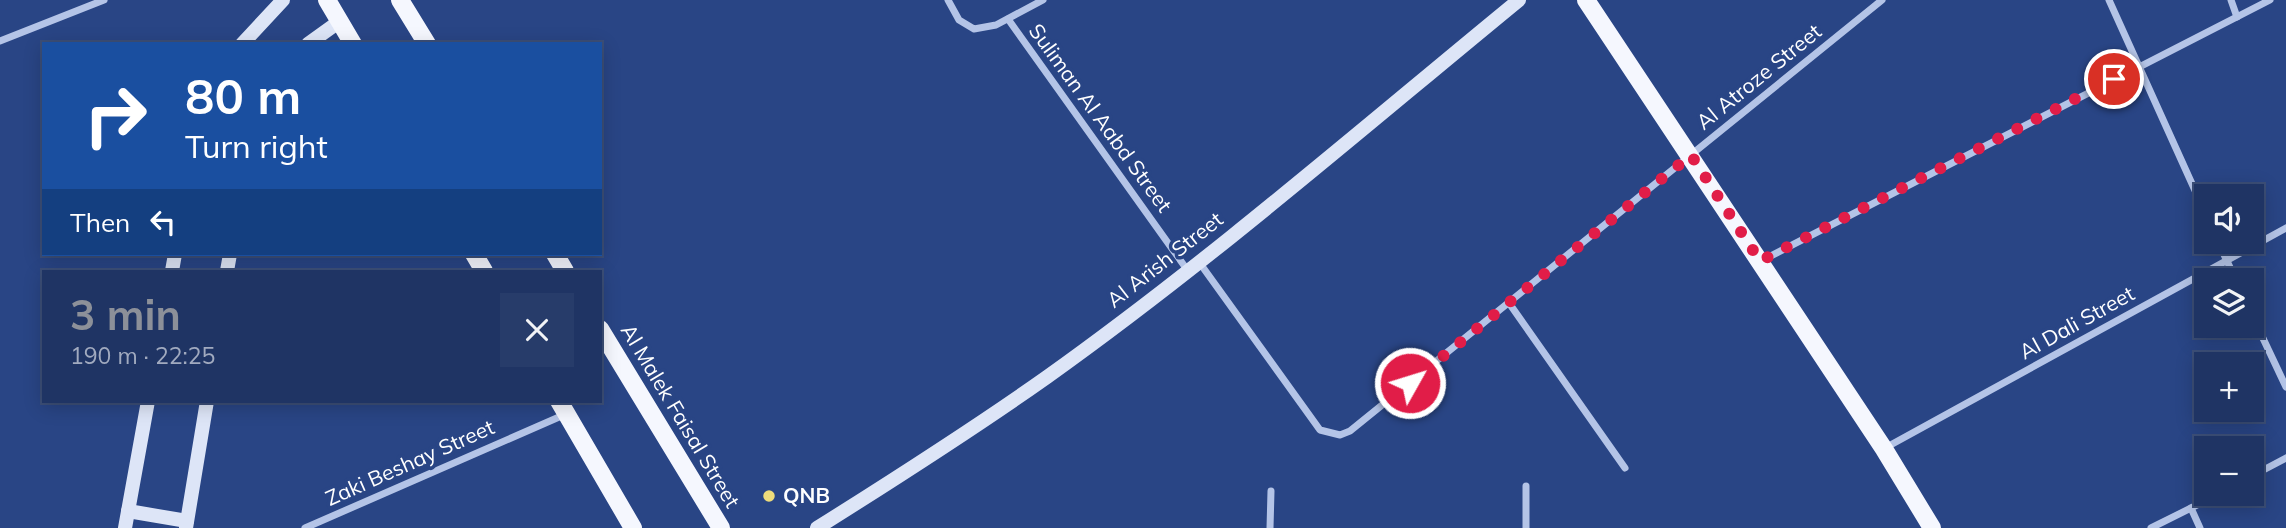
<!DOCTYPE html>
<meta charset="utf-8">
<style>
body{margin:0;font-family:Mulish,sans-serif;background:#273c6a;color:#f1f3f6;height:100vh;display:flex;flex-direction:column;font-size:26px;white-space:nowrap}
*{box-sizing:border-box;margin:0}
p{font-size:23px;color:#a1aabf}
.icon{flex:none;width:38px;height:38px;fill:none;stroke:currentColor;stroke-width:2;stroke-linecap:round;stroke-linejoin:round}
.map{position:relative;flex:1;overflow:hidden}
.details{position:absolute;left:42px;top:270px;width:560px;height:133px;display:flex;flex-direction:column;background:#1f3464;border-radius:0px;box-shadow:0 4px 18px #0003,0 0 0 2px #3c4f78}
.details>*{flex:none}
.guide{position:absolute;left:42px;top:42px;width:560px;height:214px;border-radius:0px;box-shadow:0 4px 18px #0003,0 0 0 2px #3c4f78;background:#1a4fa0;color:#fff;overflow:hidden}
.fabs{position:absolute;left:2194px;top:184px;display:grid;gap:14px}
.fabs a{display:grid;place-items:center;width:70px;height:70px;border-radius:0px;background:#1f3464;box-shadow:0 4px 18px #0003,0 0 0 2px #3c4f78;font-size:35px}
.pin{position:absolute;display:grid;place-items:center;width:60px;height:60px;color:#fff;margin:-30px;border:4px solid #fff;border-radius:50%;box-shadow:0 2px 7px #0007}
.me{position:absolute;width:77px;margin:-38px;rotate:51deg;stroke-linejoin:round;filter:drop-shadow(0 0 5px #0008)}
.turn{display:flex;align-items:center;gap:24px;height:147px;padding:0 28px;font-size:32px}
.turn .icon{width:91px;height:91px;stroke-width:2.5}
.turn b{display:block;font-size:49px;line-height:60px}
.then{display:flex;align-items:center;height:66px;padding:0 28px;background:#0003;gap:14px;font-size:26px}
.round{display:grid;place-items:center;flex:none;width:74px;height:74px;border-radius:0px;background:#273c6a}
.overview{display:flex;align-items:center;justify-content:space-between;height:119px;padding:0 28px}
h1{font-size:42px;font-weight:700;line-height:52px;color:#8c9099}
.map>svg:first-child{display:block}
</style>
<div class="map">
<svg width="2286" height="528" viewBox="0 0 2286 528">
<rect width="100%" height="100%" fill="#294585"/>
<g fill="none" stroke-linecap="round" stroke-linejoin="round">
<g stroke="#b4c4e7" stroke-width="7">
<path d="M948 0 959 20 974 29 996 25 1043 0"/>
<path d="M2109 0 2207 217"/>
<path d="M2231 0 2237 17"/>
<path d="M1008 19 1188 271"/>
<path d="M0 41 104 0"/>
<path d="M2218 242 2236 280"/>
<path d="M1761 261 2270 0"/>
<path d="M1199 262 1320 430 1340 435 1350 431 1882 0"/>
<path d="M1509 303 1625 468"/>
<path d="M2252 315 2286 387"/>
<path d="M1885 448 2286 228"/>
<path d="M2252 476 2286 458"/>
<path d="M2191 508 2200 528"/>
<path d="M305 528 566 414"/>
<path d="M1270 528 1271 491"/>
<path d="M1526 528V486"/>
<path d="M2151 528 2219 494"/>
</g>
<g stroke="#dde5f7" stroke-width="14">
<path d="M242 44 283 0"/>
<path d="M308 44 340 21"/>
<path d="M172 271 175 254"/>
<path d="M227 271 230 254"/>
<path d="M128 511 187 521"/>
<path d="M125 528 148 401"/>
<path d="M186 528 207 401"/>
<path d="M817 528C895 479 972 430 1047 377 1211 260 1364 127 1519 0"/>
</g>
<g stroke="#f5f7fe" stroke-width="18">
<path d="M327 0 353 44"/>
<path d="M400 0 427 44"/>
<path d="M1586 0 1884 449 1932 528"/>
<path d="M474 254 484 271"/>
<path d="M555 254 565 271"/>
<path d="M600 329 721 528"/>
<path d="M559 401 633 528"/>
</g>
</g>
<g fill="none" stroke-linecap="round" stroke-linejoin="round">
<path stroke="#e11d48" stroke-width="12" stroke-dasharray="0 21.6" d="M1410 383 1691 155 1760 261 2114 79"/>
</g>
<circle fill="#eedc7b" stroke="#294585" stroke-width="2.5" cx="769" cy="496" r="7"/>
<g text-anchor="middle" stroke-width="7" stroke-linejoin="round" paint-order="stroke">
<g font-size="21" fill="#fff" stroke="#294585">
<text transform="translate(1759 77) rotate(-39)" y="7">Al Atroze Street</text>
<text transform="translate(1100 118) rotate(54)" y="7">Suliman Al Aabd Street</text>
<text transform="translate(1165 260) rotate(-38)" y="7">Al Arish Street</text>
<text transform="translate(2077 323) rotate(-29)" y="7">Al Dali Street</text>
<text transform="translate(680 416) rotate(59)" y="7">Al Malek Faisal Street</text>
<text transform="translate(410 463) rotate(-24)" y="7">Zaki Beshay Street</text>
</g>
<g font-size="21" font-weight="bold" fill="#fff" stroke="#294585" text-anchor="start">
<text x="783" y="503">QNB</text>
</g>
</g>
</svg>
<div class="fabs">
<a><svg class="icon" aria-label="sound" viewBox="0 0 24 24"><path d="M4 9h4l5-4v14l-5-4H4zM17 9q2 3 0 6"/></svg></a>
<a><svg class="icon" aria-label="layers" viewBox="0 0 24 24"><path d="M12 4l9 5-9 5-9-5zM3 14l9 5 9-5"/></svg></a>
<a>+</a>
<a>−</a>
</div>
<div class="pin" style="left:2114px;top:79px;background:#d93025"><svg class="icon" aria-label="arrive" viewBox="0 0 24 24"><path d="M6 21V4h12l-3 4 3 4H6"/></svg></div>
<svg class="me" style="left:1410px;top:383px" viewBox="-20 -20 40 40"><circle r="17" fill="#e11d48" stroke="#fff" stroke-width="3"/><path d="M0-11L8 9 0 5-8 9z" fill="#fff"/></svg>
<div class="guide">
<div class="turn"><svg class="icon" aria-label="right" viewBox="0 0 24 24"><path d="M7 20v-9h11M14 6l5 5-5 5"/></svg><div><b>80 m</b>Turn right</div></div>
<div class="then">Then<svg class="icon" aria-label="left" viewBox="0 0 24 24"><path d="M17 20v-9H6M10 6l-5 5 5 5"/></svg></div>
</div>
<section class="details">
<div class="overview"><div><h1>3 min</h1><p>190 m · 22:25</p></div><a class="round"><svg class="icon" aria-label="close" viewBox="0 0 24 24"><path d="M6 6l12 12M18 6L6 18"/></svg></a></div>
</section>
</div>
